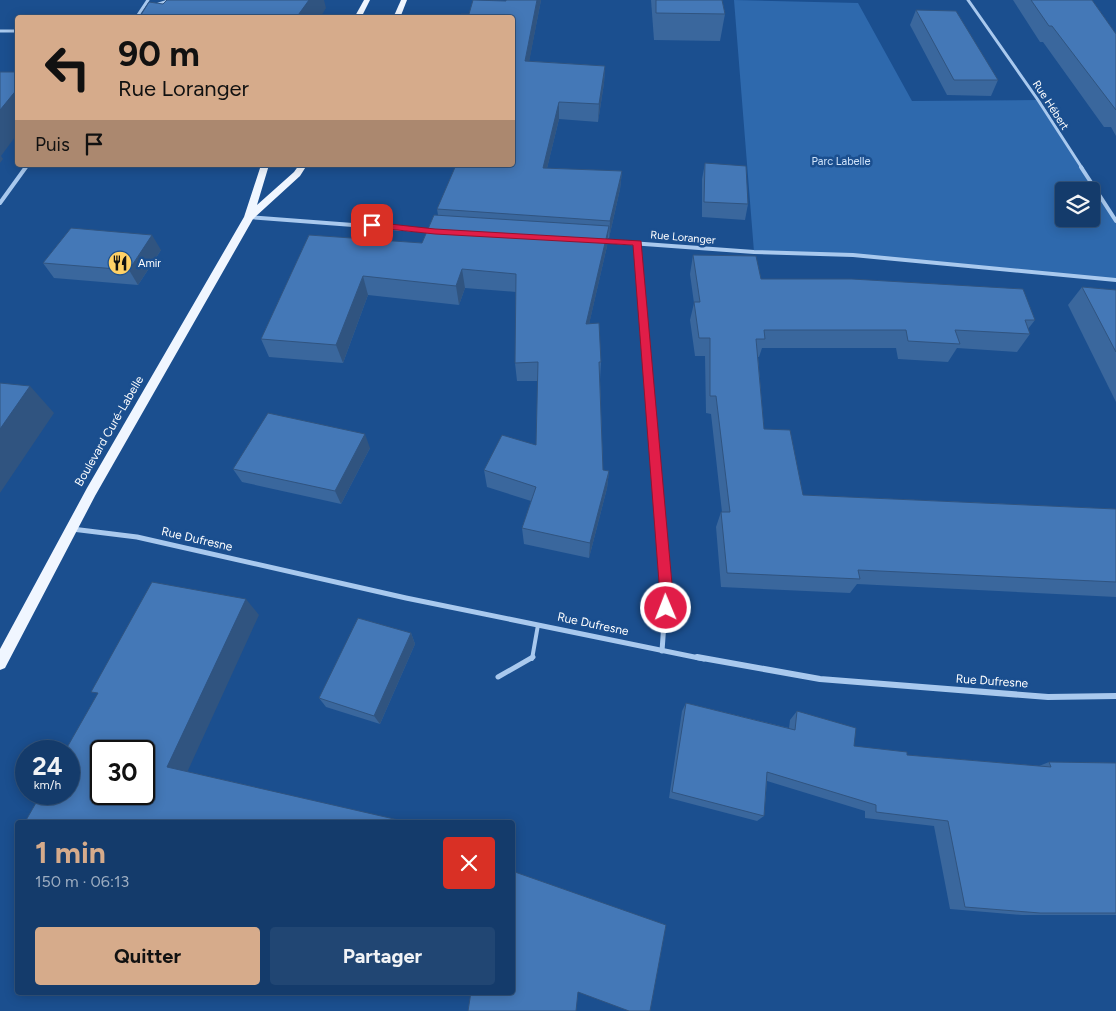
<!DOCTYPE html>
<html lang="fr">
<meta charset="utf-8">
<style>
body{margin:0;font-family:Figtree,sans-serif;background:#214673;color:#f1f3f6;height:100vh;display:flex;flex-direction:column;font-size:19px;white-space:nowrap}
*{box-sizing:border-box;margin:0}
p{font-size:16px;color:#9dadc1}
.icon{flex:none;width:28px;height:28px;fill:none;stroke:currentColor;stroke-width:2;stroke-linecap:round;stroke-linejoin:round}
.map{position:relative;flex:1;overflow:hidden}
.sheet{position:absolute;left:15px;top:820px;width:500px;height:175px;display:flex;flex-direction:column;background:#143b6b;border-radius:5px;box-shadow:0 2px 12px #0003,0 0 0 1px #33557e}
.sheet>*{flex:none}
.banner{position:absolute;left:15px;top:15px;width:500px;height:152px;border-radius:5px;box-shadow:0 2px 12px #0003,0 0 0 1px #33557e;background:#d6ab8b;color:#111;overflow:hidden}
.buttons{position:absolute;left:1055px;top:182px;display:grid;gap:10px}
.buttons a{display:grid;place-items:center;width:45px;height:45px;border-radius:5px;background:#143b6b;box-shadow:0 2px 12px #0003,0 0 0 1px #33557e;font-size:25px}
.speed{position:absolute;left:15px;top:740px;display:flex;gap:10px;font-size:25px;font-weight:700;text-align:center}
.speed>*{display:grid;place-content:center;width:65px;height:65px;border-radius:50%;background:#143b6b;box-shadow:0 2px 12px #0003,0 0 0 1px #33557e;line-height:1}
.speed small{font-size:12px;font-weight:400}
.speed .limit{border:2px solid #111;border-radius:8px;background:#fff;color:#111}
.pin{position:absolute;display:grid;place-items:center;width:42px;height:42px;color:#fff;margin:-21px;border-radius:10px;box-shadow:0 2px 8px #0006}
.me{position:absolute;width:55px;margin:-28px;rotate:359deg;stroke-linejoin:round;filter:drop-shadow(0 0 4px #0008)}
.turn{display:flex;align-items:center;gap:18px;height:105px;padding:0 20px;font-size:22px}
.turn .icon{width:65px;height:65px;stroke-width:2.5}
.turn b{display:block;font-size:35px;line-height:42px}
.then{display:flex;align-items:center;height:48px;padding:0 20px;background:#0003;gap:10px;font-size:19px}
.round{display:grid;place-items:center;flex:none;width:52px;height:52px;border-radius:5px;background:#214673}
.head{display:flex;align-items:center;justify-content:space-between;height:85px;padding:0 20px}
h1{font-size:30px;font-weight:700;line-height:38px;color:#d6ab8b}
.action{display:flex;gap:10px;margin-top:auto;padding:10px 20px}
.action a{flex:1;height:58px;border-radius:5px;background:#d6ab8b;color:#111;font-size:20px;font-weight:700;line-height:58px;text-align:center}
.action a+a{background:#214673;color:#f1f3f6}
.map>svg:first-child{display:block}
</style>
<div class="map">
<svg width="1116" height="1011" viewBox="0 0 1116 1011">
<rect width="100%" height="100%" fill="#1b4f8f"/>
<path fill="#2e69ad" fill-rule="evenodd" d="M734 0 858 3 912 101 1038 100 1116 221V280L853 255 754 252ZM1064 191H1091V219H1064Z"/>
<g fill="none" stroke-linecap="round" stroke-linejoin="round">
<path stroke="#a9c9ee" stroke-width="2.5" d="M158 4 170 0"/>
<path stroke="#a9c9ee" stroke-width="4" d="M532 659 538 625"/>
<path stroke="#a9c9ee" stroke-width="5" d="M498 677 533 657"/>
<g stroke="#a9c9ee" stroke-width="3">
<path d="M968 0 1038 100 1082 168"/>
<path d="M136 18 148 0"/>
<path d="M0 31H18"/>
<path d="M25 168 27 165"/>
</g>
<g stroke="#a9c9ee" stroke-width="4">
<path d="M1081 167 1116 221"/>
<path d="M0 203 26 167"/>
<path d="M249 217 432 231"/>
<path d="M603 241 754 252 853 255 1116 280"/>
<path d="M638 243 649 383"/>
</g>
<g stroke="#a9c9ee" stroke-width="5">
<path d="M649 382 666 595 662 651"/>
<path d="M72 529 137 537 406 598 704 659"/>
</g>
<path stroke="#a9c9ee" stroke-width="6" d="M697 657 820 679 1048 697 1116 696"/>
<g fill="#f0f6ff" fill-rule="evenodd">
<path d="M364 0H370L361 18H354Z"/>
<path d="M401 0H407L400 18H393Z"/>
<path d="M261 165H269L257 205 294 172 299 165H307L300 176 253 219 95 496 5 668 0 670V649L87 488 244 217Z"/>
</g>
</g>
<g fill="#3a679d">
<path d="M541 0 529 61 605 66 604 83 598 122 559 119 547 168 622 171 620 189 609 238H608L607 246 589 324 601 362 600 380 603 470 609 471 607 488 589 558 524 544 522 528 531 501 487 487 484 470 536 445 538 381H517L515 363 516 292 465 288 459 305 368 295 343 363 269 357 261 339 309 235 422 243 438 215 437 209 512 165 469 14 506 1Z"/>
<path d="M651 0H722L725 14 720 41 654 40Z"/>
<path d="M1013 0H1092L1116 34V136L1111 127H1104L1043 42H1040Z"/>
<path d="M916 10 998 80 991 96 947 95 910 25Z"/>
<path d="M705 163 748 204 745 220 702 217V179Z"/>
<path d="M163 165H217L214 168Z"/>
<path d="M161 250 138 285 54 278 43 263Z"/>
<path d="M693 255 761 279 1035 320 1028 329 1030 334 1017 352 957 348 948 362 898 359 896 348H762L759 357H758L764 429 803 495 1116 509V597L857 584 850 593 721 587 716 527 721 512H722L711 414 706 413 705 356H695L690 320 694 303 690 274Z"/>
<path d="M1082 287 1116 290V402L1068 305Z"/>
<path d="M370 448 341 504 242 482 233 469Z"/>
<path d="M411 633 415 644 380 724 326 707 319 698Z"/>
<path d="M686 703 789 728 790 720 797 711 854 746 907 755 1039 766 1049 762 1116 763V915H1022L950 909 934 826 865 818V811L767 781 764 816 757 821 669 798 682 711Z"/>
</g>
<g fill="#305480">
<path d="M309 0H324L326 8 320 18H296Z"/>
<path d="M537 0H541L526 78 525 61Z"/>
<path d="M605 66 604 83 598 122 599 104Z"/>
<path d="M18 88V133L1 156 3 159 0 163V110Z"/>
<path d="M559 102V119L543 185V168Z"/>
<path d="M622 171 620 189 609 238 610 221Z"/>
<path d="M609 226 607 246 585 342 586 324Z"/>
<path d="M152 235 161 250 138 285 129 270Z"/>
<path d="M462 269 465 288 459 305 456 286Z"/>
<path d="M363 276 368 295 343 363 336 345Z"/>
<path d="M30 386 54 413 0 493V429Z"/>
<path d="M365 434 370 448 341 504 335 491Z"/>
<path d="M609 471 607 488 589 558 590 543Z"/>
<path d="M246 599 259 615 185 777 167 767Z"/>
<path d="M411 633 415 644 380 724 374 716Z"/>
</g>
<g fill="#4478b7" stroke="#305480" fill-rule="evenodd">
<path d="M167 0H309L296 18H139L149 2 163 4Z"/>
<path d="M473 0 506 1V0H537L525 61 605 66 599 104 559 102 543 168 622 171 610 221 437 209 456 165H512V18H460L461 14H469Z"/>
<path d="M656 0H722L725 14 656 13Z"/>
<path d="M1031 0H1092L1116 34V110L1052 26H1049Z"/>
<path d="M916 10 956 11 998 80H954Z"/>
<path d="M0 72H18V88L0 110Z"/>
<path d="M705 163 746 166 748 204 704 202Z"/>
<path d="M434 215 609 226 586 324 599 323 601 362H599L603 470 609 471 590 543 522 528 536 487 484 470 502 435 536 445 538 362 515 363 516 274 462 269 456 286 363 276 336 345 261 339 309 235 422 243Z"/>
<path d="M71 228 152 235 129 270 43 263Z"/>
<path d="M693 255 756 256 761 279H852L1023 289 1035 320H1025L1030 334 955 330 960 344 908 341 906 330H764L765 339H756L764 429 790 430 803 495 1116 509V582L858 570 860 579 727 573 721 512H730L716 396H710V338H699L694 302H700Z"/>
<path d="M1082 287 1116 290V352Z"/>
<path d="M0 383 30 386 0 429Z"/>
<path d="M268 413 365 434 335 491 233 469Z"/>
<path d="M152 582 246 599 167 767 403 821 402 822H25L41 794H69V751H65L98 693 91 692ZM101 751H144V794H101Z"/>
<path d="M358 618 411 633 374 716 319 698Z"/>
<path d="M686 703 795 730 797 711 856 728 854 746 907 752V755L1051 767 1049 762 1116 763V913H1040L965 907 948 821 876 812V805L767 772 764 816 672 792Z"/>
<path d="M512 871 666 925 650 1011H629L578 992 576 1011H468L471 992H512Z"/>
</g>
<path fill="#e11d48" stroke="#92132f" d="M372 222 435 229 641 241 673 595 670 612 666 614 661 612 660 608V595L633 245 435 234 369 227V223Z"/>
<defs>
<g id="restaurant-disc" transform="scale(1.25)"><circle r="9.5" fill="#ffd166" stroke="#1b4f8f"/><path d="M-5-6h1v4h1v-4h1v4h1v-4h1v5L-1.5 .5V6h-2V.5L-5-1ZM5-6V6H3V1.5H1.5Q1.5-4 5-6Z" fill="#111"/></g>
</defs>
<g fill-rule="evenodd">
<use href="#restaurant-disc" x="120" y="263"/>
</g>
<g text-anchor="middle" stroke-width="5" stroke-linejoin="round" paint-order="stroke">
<g font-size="11" fill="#fff" stroke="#1b4f8f">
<text transform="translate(1051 105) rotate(57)" y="4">Rue Hébert</text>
<text transform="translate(683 237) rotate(5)" y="4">Rue Loranger</text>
</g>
<g font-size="11" fill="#cfe3fa" stroke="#1b4f8f">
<text x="841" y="165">Parc Labelle</text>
</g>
<g font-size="11" fill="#fff" stroke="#1b4f8f" text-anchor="start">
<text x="138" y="267">Amir</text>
</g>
<g font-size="12" fill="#fff" stroke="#1b4f8f">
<text transform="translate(109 431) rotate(-60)" y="4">Boulevard Curé-Labelle</text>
<text transform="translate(197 539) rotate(13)" y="4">Rue Dufresne</text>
<text transform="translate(593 624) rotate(12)" y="4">Rue Dufresne</text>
<text transform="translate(992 681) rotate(4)" y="4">Rue Dufresne</text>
</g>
</g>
</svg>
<div class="buttons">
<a><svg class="icon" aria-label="layers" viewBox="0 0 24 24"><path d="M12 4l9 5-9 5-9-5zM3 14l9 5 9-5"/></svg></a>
</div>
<div class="speed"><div>24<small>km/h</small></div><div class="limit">30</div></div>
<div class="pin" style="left:372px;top:225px;background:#d93025"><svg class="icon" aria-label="arrive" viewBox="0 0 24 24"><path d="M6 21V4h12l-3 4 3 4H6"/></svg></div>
<svg class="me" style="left:666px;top:608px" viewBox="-20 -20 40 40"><circle r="17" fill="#e11d48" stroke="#fff" stroke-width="3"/><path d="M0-11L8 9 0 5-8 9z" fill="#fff"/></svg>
<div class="banner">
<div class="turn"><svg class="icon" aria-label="left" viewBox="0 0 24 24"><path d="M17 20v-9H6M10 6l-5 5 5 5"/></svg><div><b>90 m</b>Rue Loranger</div></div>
<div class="then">Puis<svg class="icon" aria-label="arrive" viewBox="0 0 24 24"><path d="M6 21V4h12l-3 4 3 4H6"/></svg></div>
</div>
<section class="sheet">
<div class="head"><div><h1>1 min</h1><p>150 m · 06:13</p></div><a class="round" style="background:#d93025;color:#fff"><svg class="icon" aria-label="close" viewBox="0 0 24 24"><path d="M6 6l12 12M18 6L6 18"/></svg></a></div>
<div class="action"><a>Quitter</a><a>Partager</a></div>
</section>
</div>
